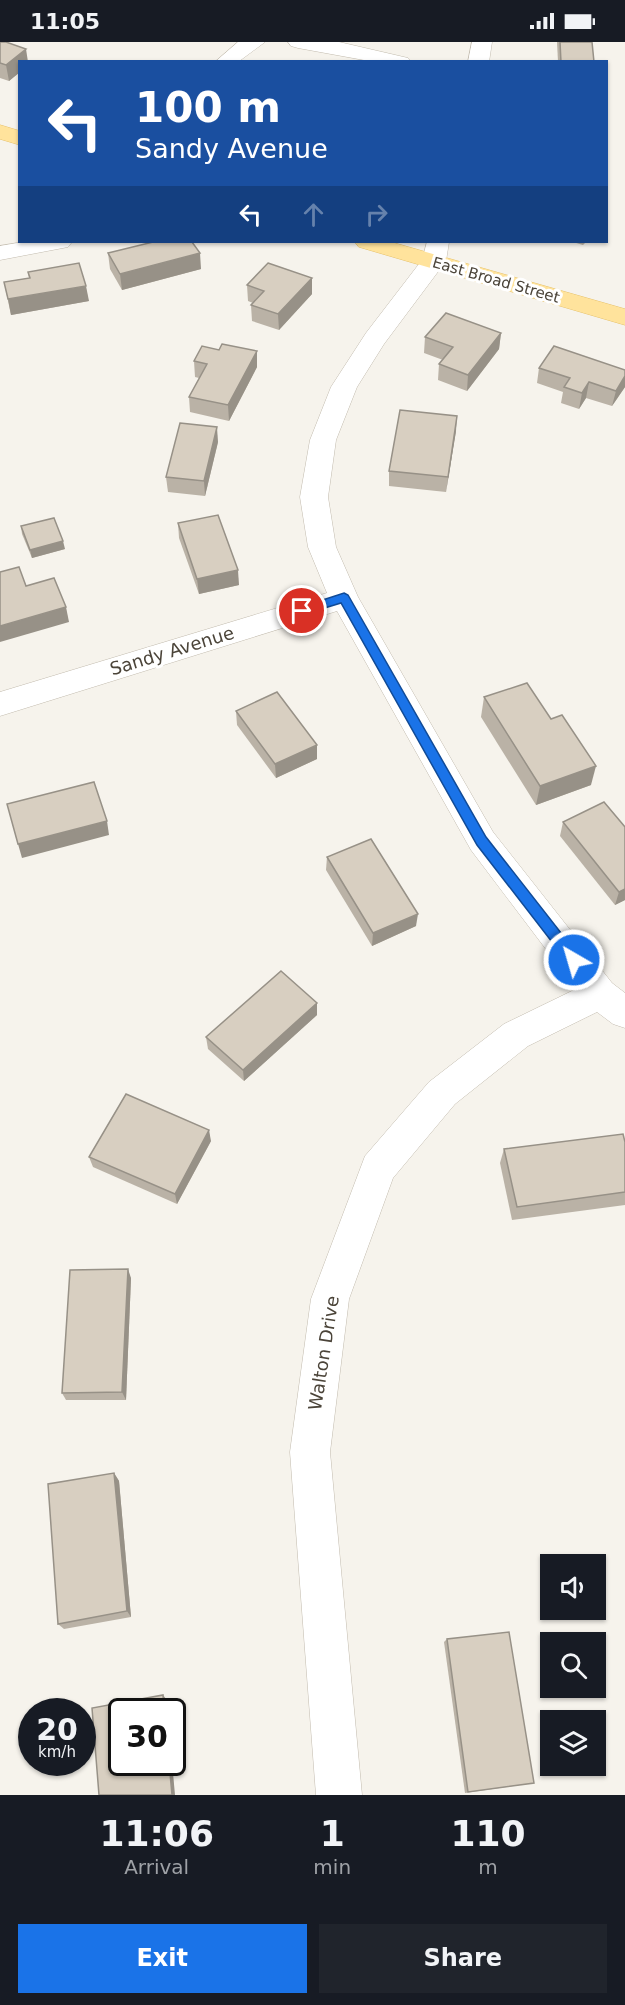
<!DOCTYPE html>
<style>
body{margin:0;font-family:"DejaVu Sans",sans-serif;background:#20242c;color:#f1f3f6;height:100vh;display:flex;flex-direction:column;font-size:22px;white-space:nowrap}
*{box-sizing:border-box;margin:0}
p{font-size:20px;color:#9ea1a6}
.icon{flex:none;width:33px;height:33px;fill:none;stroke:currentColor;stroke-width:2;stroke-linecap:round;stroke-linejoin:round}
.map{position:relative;height:1753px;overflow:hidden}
.drawer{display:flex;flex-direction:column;background:#171b24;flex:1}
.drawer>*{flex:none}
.top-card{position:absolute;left:18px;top:18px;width:590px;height:183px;border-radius:0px;box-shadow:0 2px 4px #0004;background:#1a4fa0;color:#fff;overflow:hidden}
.controls{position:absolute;left:540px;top:1512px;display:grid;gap:12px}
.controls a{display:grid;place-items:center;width:66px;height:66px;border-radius:0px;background:#171b24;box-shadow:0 2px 4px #0004;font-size:30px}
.speed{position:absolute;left:18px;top:1656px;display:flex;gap:12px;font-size:30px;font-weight:700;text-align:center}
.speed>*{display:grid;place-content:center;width:78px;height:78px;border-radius:50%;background:#171b24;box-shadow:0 2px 4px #0004;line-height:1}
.speed small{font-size:15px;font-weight:400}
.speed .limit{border:3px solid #111;border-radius:9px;background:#fff;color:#111}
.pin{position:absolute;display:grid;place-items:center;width:51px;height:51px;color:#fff;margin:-26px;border:3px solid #fff;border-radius:50%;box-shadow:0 2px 6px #0007}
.me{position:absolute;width:66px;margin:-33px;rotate:322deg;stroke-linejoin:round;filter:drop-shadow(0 0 4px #0008)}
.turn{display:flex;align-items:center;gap:21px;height:126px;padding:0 18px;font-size:27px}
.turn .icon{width:78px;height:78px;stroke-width:2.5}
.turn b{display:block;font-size:42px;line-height:51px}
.lanes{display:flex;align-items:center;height:57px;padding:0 18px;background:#0003;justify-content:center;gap:30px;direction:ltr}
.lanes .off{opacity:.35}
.eta{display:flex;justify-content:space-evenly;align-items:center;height:102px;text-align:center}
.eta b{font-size:36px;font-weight:600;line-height:42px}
.cta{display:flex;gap:12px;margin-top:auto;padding:12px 18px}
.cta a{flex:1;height:69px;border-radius:0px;background:#1a73e8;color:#fff;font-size:24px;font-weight:600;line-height:69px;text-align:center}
.cta a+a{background:#20242c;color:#f1f3f6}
.status{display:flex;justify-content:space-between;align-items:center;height:42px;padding:0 30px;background:#171b24;direction:ltr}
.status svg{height:16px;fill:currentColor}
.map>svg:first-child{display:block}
</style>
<div class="status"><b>11:05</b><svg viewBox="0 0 49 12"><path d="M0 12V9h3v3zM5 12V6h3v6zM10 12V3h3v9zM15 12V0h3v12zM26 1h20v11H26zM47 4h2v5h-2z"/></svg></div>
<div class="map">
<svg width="625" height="1753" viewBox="0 0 625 1753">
<rect width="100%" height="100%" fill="#f6f3ec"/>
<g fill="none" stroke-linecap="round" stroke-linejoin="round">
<g stroke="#c2bbae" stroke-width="1">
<g id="minor">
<path d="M238 0H265L238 20H215Z"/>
<path d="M288 0H339L408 16 411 20H375L298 6 291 4Z"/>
<path d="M472 0H492L489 20H468Z"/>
<path d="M23 200H72L68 205 0 218V204Z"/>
<path d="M427 200H449L446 219 384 302 357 345 336 398 328 455 336 505 358 555 493 790 612 941 625 951V986L613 982 597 970 528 1004 455 1062 393 1136 349 1257 330 1410 362 1753H316L290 1410 311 1257 365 1114 429 1040 504 982 576 947 471 808 337 569 0 674V650L327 551 308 505 300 455 310 398 331 345 366 291 422 218Z"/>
</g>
</g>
<g stroke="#e6c16a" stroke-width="1">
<g id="major">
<path d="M0 83 20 89V103L0 97Z"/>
<path d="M355 200H391L625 267V283L359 205Z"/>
</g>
</g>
<use href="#minor" fill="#fff" fill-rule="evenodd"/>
<use href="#major" fill="#ffe39c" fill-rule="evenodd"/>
</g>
<g fill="#bab2a6">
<path d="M0 0 20 20V30L9 39 0 36Z"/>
<path d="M557 0H592L594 20H558Z"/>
<path d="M573 200H586L583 203Z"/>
<path d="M108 211 201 227 122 248 110 227Z"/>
<path d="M28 230 89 259 11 273 4 240 29 236Z"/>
<path d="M312 236V252L279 288 252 279 251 263 253 261 248 259 247 243Z"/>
<path d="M501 291 499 307 467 349 438 338 439 322 443 318 424 311 425 295Z"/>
<path d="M219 308 257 309V325L229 379 190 370 189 355 199 336 195 335 194 319Z"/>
<path d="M539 326 625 345 612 364 586 356 579 367 561 361 563 350 537 341Z"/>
<path d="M456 389 446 450 389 444V429Z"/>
<path d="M218 400 205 454 168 450 166 435Z"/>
<path d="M178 481 239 543 199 552 179 496Z"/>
<path d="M21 484 65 507 32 516 22 492Z"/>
<path d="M484 655 551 677 591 743 536 763 481 675Z"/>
<path d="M236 669 317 717 276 736 237 683Z"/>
<path d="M563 780 625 785V858L615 863 560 794Z"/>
<path d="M327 815 416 884 372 904 326 828Z"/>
<path d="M317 961V973L244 1039 208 1007 206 995Z"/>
<path d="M211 1099 177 1162 93 1125 89 1115Z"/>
<path d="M625 1100V1163L512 1178 500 1121 504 1107Z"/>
<path d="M131 1236 126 1358H66L62 1351Z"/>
<path d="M114 1431 119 1439 131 1575 64 1587 58 1582Z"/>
<path d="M447 1597 534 1741 465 1751 444 1600Z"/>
</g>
<g fill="#979187">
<path d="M26 7 28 20H20V30L9 39 6 23Z"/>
<path d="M200 211 201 227 122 248 120 232Z"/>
<path d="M312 236V252L279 288 278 272Z"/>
<path d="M86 244 89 259 11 273 8 257Z"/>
<path d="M501 291 499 307 467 349 468 333Z"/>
<path d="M257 309V325L229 379 228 363Z"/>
<path d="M625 334V345L612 364 616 349Z"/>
<path d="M589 340 586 356 579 367 582 351Z"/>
<path d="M457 374 456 389 446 450 448 435Z"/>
<path d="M217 385 218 400 205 454 204 439Z"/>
<path d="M63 499 65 507 32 516 30 508Z"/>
<path d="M238 528 239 543 199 552 197 537Z"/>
<path d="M66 565 69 580 0 600V584Z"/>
<path d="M317 703V717L276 736 275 722Z"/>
<path d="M596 724 591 743 536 763 540 744Z"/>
<path d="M107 779 109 793 22 816 18 802Z"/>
<path d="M625 847V858L615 863 619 850Z"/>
<path d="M418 872 416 884 372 904 373 891Z"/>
<path d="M317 961V973L244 1039 243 1028Z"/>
<path d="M209 1088 211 1099 177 1162 175 1152Z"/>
<path d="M128 1227 131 1236 126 1358 122 1350Z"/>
<path d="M114 1431 119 1439 131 1575 127 1569Z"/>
<path d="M163 1653 166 1657 168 1670H164Z"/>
<path d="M169 1720H172L175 1753H172Z"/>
</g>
<g fill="#d8cfc1" stroke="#979187" stroke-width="1.5">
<path d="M0 0H6L26 7 6 23 0 21Z"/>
<path d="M560 0H592L594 20H561Z"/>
<path d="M153 200H192L200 211 120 232 108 211Z"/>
<path d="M79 221 86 244 8 257 4 240 30 236 28 230Z"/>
<path d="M268 221 312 236 278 272 251 263 264 249 247 243Z"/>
<path d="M446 271 501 291 468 333 439 322 453 305 425 295Z"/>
<path d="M222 302 257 309 228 363 189 355 207 322 194 319 202 304 219 308Z"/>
<path d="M554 304 625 328V334L616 349 589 340 582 351 564 345 570 336 539 326Z"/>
<path d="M400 368 457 374 448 435 389 429Z"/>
<path d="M180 381 217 385 204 439 166 435Z"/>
<path d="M218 473 238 528 197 537 178 481Z"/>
<path d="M54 476 63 499 30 508 21 484Z"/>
<path d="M19 525 26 544 54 536 66 565 0 584V530Z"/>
<path d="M527 641 551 677 562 673 596 724 540 744 484 655Z"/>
<path d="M277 650 317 703 275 722 236 669Z"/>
<path d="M94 740 107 779 18 802 7 762Z"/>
<path d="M604 760 625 785V847L619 850 563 780Z"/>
<path d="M371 797 418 872 373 891 327 815Z"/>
<path d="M281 929 317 961 243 1028 206 995Z"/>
<path d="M126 1052 209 1088 175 1152 89 1115Z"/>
<path d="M623 1092 625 1100V1150L517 1165 504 1107Z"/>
<path d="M128 1227 122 1350 62 1351 70 1228Z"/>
<path d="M114 1431 127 1569 58 1582 48 1442Z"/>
<path d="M509 1590 534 1741 468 1750 447 1597Z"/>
<path d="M163 1653 164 1670H122V1720H169L172 1753H99L92 1666Z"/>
</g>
<path fill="#1a73e8" stroke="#114b97" stroke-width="1.5" d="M344 551 348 553 486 795 579 914 581 918 579 922H569L477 803 341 561 302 573 296 569 298 566Z"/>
<g text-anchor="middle" stroke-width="6" stroke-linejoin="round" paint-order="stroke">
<g font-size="15" fill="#4b4439" stroke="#fff">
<text transform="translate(496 238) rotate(16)" y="5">East Broad Street</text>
</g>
<g font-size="18" fill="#4b4439" stroke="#fff">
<text transform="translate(172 609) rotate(-17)" y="6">Sandy Avenue</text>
<text transform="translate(324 1311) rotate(-81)" y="6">Walton Drive</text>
</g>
</g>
</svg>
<div class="controls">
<a><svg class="icon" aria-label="sound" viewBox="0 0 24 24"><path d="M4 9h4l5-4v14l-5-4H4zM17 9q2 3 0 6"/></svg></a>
<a><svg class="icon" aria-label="search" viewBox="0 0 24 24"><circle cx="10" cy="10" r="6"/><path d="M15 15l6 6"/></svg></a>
<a><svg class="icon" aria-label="layers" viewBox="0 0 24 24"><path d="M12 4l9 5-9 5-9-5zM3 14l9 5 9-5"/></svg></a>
</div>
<div class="speed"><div>20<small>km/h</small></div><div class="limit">30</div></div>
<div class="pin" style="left:302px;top:569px;background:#d93025"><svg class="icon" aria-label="arrive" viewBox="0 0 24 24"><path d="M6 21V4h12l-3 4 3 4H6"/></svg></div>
<svg class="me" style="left:574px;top:918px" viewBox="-20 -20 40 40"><circle r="17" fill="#1a73e8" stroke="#fff" stroke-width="3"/><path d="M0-11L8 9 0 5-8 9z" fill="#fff"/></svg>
<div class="top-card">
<div class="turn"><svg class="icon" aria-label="left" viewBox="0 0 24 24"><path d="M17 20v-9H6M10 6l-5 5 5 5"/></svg><div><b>100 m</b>Sandy Avenue</div></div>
<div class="lanes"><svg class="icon" aria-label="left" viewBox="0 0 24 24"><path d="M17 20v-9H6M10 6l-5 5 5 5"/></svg><svg class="icon off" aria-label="ahead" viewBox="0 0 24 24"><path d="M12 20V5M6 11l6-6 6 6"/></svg><svg class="icon off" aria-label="right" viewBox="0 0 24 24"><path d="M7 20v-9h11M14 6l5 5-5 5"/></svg></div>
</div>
</div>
<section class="drawer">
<div class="eta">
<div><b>11:06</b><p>Arrival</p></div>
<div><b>1</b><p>min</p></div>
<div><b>110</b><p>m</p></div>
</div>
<div class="cta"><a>Exit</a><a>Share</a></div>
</section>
